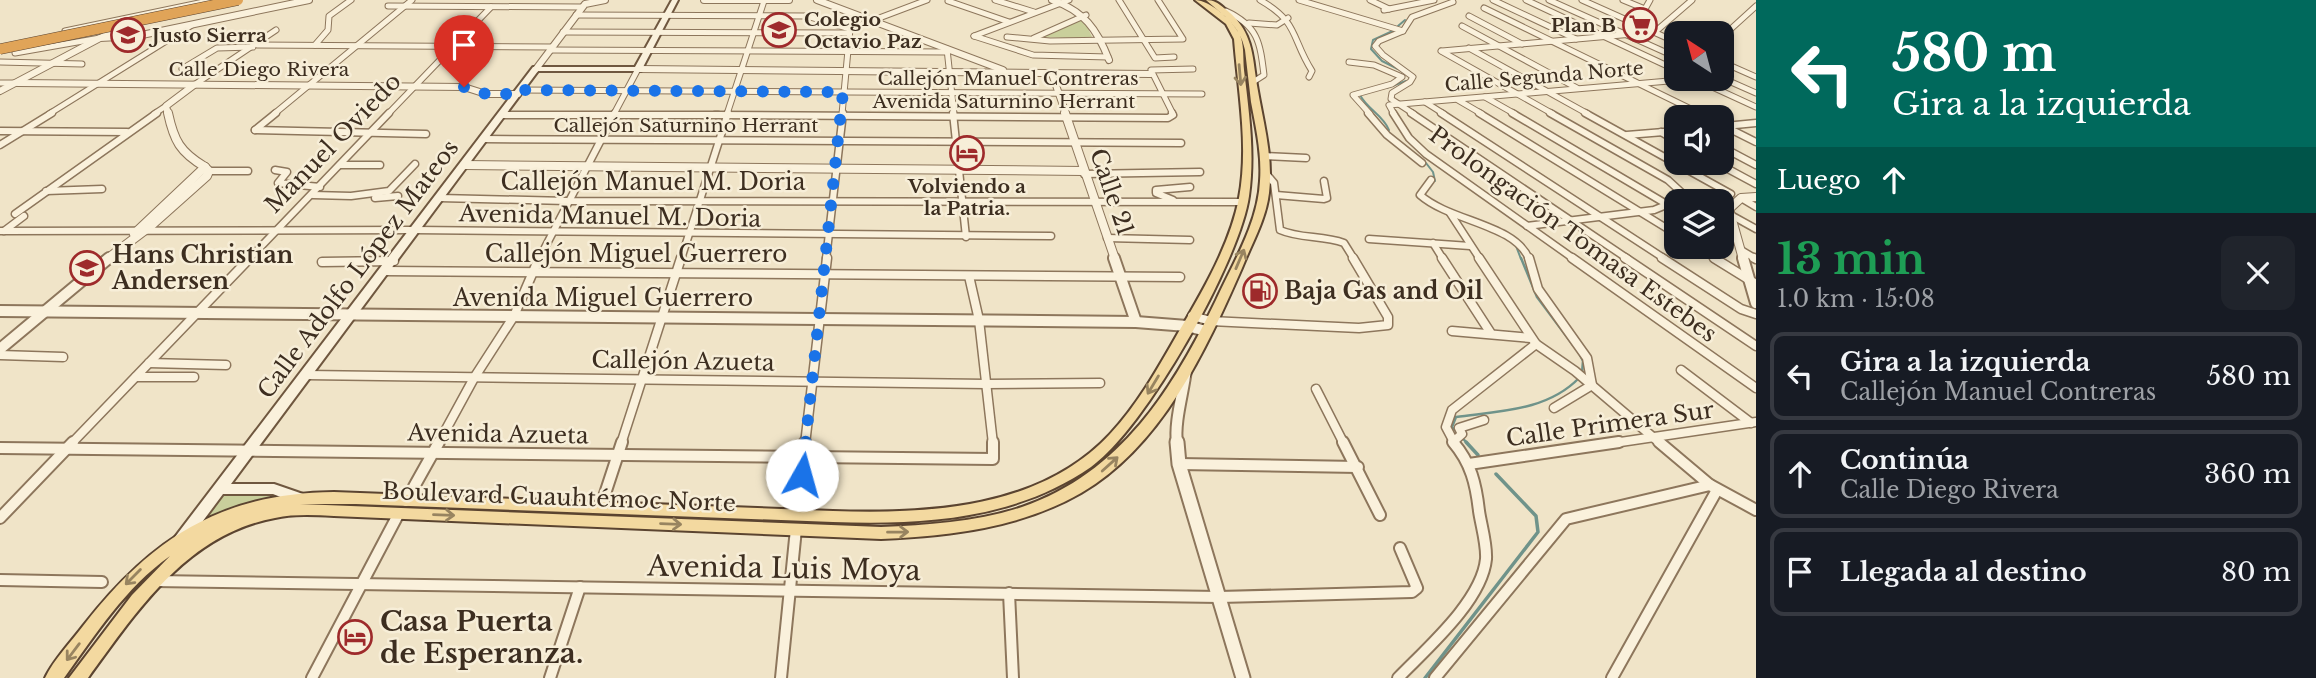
<!DOCTYPE html>
<html lang="es">
<meta charset="utf-8">
<style>
body{margin:0;font-family:"Libre Baskerville",serif;background:#20242c;color:#f1f3f6;height:100vh;display:flex;flex-direction:column;font-size:26px;white-space:nowrap}
*{box-sizing:border-box;margin:0}
p{font-size:23px;color:#9ea1a6}
.icon{flex:none;width:38px;height:38px;fill:none;stroke:currentColor;stroke-width:2;stroke-linecap:round;stroke-linejoin:round}
.map{position:relative;flex:1;overflow:hidden}
.side{display:flex;flex-direction:column;background:#171b24;width:560px}
.side>*{flex:none}
.top-card{background:#00695c;color:#fff;overflow:hidden}
.needle{width:46px;rotate:324deg}
.tools{position:absolute;left:1664px;top:21px;display:grid;gap:14px}
.tools a{display:grid;place-items:center;width:70px;height:70px;border-radius:14px;background:#171b24;box-shadow:0 4px 10px #0003;font-size:35px}
.pin{position:absolute;display:grid;place-items:center;width:60px;height:60px;color:#fff;margin:-72px -30px;border-radius:50% 50% 50% 0;rotate:-45deg;box-shadow:0 0 7px #0007}
.pin .icon{rotate:45deg}
.me{position:absolute;width:77px;margin:-38px;rotate:7deg;stroke-linejoin:round;filter:drop-shadow(0 0 5px #0008)}
.turn{display:flex;align-items:center;gap:24px;height:147px;padding:0 21px;font-size:32px}
.turn .icon{width:91px;height:91px;stroke-width:2.5}
.turn b{display:block;font-size:49px;line-height:60px}
.then{display:flex;align-items:center;height:66px;padding:0 21px;background:#0003;gap:14px;font-size:26px}
.round{display:grid;place-items:center;flex:none;width:74px;height:74px;border-radius:14px;background:#20242c}
.head{display:flex;align-items:center;justify-content:space-between;height:119px;padding:0 21px}
h1{font-size:42px;font-weight:800;line-height:52px;color:#1e9e55}
ul{padding:0;list-style:none}
li{display:flex;align-items:center;gap:21px;height:88px;margin:0 14px 10px;padding:0 7px;border:4px solid #363941;border-radius:14px}
li div{flex:1}
li b{display:block;font-size:26px}
li em{font-style:normal}
main{display:flex;flex:1;min-height:0}
.map>svg:first-child{display:block}
</style>
<main>
<div class="map">
<svg width="1756" height="678" viewBox="0 0 1756 678">
<rect width="100%" height="100%" fill="#f0e4c8"/>
<g fill="#c9cf9b">
<path d="M1083 18 1093 39 1041 37Z"/>
<path d="M226 493 278 494 233 507 206 519Z"/>
</g>
<g fill="none" stroke-linecap="round" stroke-linejoin="round">
<g stroke="#6f938a" stroke-width="2">
<path d="M1398 26 1405 20"/>
<path d="M1397 29 1373 40 1371 49 1382 61 1398 69"/>
<path d="M1386 88 1406 81"/>
<path d="M1360 95C1367 109 1383 115 1389 130"/>
<path d="M1426 163 1433 172 1435 181"/>
<path d="M1516 246 1521 259"/>
</g>
<g stroke="#6f938a" stroke-width="2.5">
<path d="M1521 258 1537 297 1573 345"/>
<path d="M1579 353 1583 361 1582 373"/>
<path d="M1468 444 1452 427 1456 417C1499 411 1547 411 1579 378"/>
</g>
<g stroke="#6f938a" stroke-width="3.5">
<path d="M1466 442 1478 455"/>
<path d="M1425 678 1538 532 1536 516 1496 474"/>
</g>
<g stroke="#8d765c" stroke-width="7">
<g id="minor-far3">
<path d="M995 0 1034 12"/>
<path d="M1119 0 1155 58 1174 57"/>
<path d="M1260 0C1299 22 1291 38 1312 71L1309 77"/>
<path d="M1299 0 1403 31"/>
<path d="M1370 0 1389 9"/>
<path d="M1493 0 1576 39"/>
<path d="M1526 0 1676 70"/>
<path d="M1549 0 1676 57"/>
<path d="M1582 0 1676 42"/>
<path d="M1623 0 1645 9"/>
<path d="M948 1 1009 22"/>
<path d="M388 6 581 7"/>
<path d="M1484 8 1701 114"/>
<path d="M1384 10 1434 0"/>
<path d="M1226 11C1258 26 1260 42 1264 75L1253 82"/>
<path d="M576 15 807 16 850 29"/>
<path d="M1469 16 1522 44"/>
<path d="M1249 23 1277 25 1288 18"/>
<path d="M1462 26 1577 88"/>
<path d="M1643 26 1645 9 1650 0"/>
<path d="M65 31 213 0"/>
<path d="M563 32 849 33"/>
<path d="M974 36 1033 55 1108 57"/>
<path d="M974 36 1069 0"/>
<path d="M1007 37 1050 41 1183 39 1158 0"/>
<path d="M1722 37 1756 6"/>
<path d="M1034 38 1086 15"/>
<path d="M257 45 552 47"/>
<path d="M315 45 328 30 329 16 351 0"/>
<path d="M1469 48 1588 114"/>
<path d="M947 49 954 114"/>
<path d="M550 50 947 52"/>
<path d="M1441 51 1553 114"/>
<path d="M1442 51 1655 32 1692 0"/>
<path d="M15 53 100 38 120 26"/>
<path d="M0 62 82 64"/>
<path d="M1349 62 1374 65 1402 77 1392 84 1353 95 1370 114"/>
<path d="M1722 62 1756 77"/>
<path d="M182 69 217 48 253 47"/>
<path d="M1722 78 1756 93"/>
<path d="M1695 79 1756 107"/>
<path d="M0 83H18"/>
<path d="M194 85 276 30"/>
<path d="M520 90 1202 94"/>
<path d="M1485 97 1515 114"/>
<path d="M1458 100 1482 114"/>
<path d="M1425 102 1444 114"/>
<path d="M49 114 192 25"/>
<path d="M154 114 166 106"/>
<path d="M274 114 412 0"/>
<path d="M388 114 491 7"/>
<path d="M614 114 638 69"/>
<path d="M727 114 764 1"/>
<path d="M842 114 850 29 927 0"/>
<path d="M1173 114 1151 70 1193 69"/>
<path d="M1394 114 1389 105 1692 79"/>
<path d="M1414 114 1391 99 1392 93 1410 82 1413 77 1383 55 1375 46 1379 41 1403 31 1412 17 1453 2"/>
</g>
</g>
<g stroke="#8d765c" stroke-width="9">
<g id="minor-far2">
<path d="M953 113 966 237"/>
<path d="M1368 113 1387 135 1422 163"/>
<path d="M1393 113 1409 138 1426 154 1574 259"/>
<path d="M1411 113 1628 259"/>
<path d="M1441 113 1665 259"/>
<path d="M1479 113 1676 234"/>
<path d="M1512 113 1668 205"/>
<path d="M1585 113 1731 194"/>
<path d="M1697 113 1706 117"/>
<path d="M503 115H718"/>
<path d="M715 115 1168 118 1173 115 1172 113"/>
<path d="M1722 125 1756 142"/>
<path d="M1725 126 1756 123"/>
<path d="M255 130 276 113"/>
<path d="M255 130 426 134"/>
<path d="M0 131 127 132"/>
<path d="M1661 132 1676 141"/>
<path d="M1627 135 1676 131"/>
<path d="M484 139 1181 143"/>
<path d="M0 145 52 113"/>
<path d="M1722 147 1756 165"/>
<path d="M1264 156 1306 158"/>
<path d="M1717 163 1756 184"/>
<path d="M340 165H380"/>
<path d="M275 170 287 172 278 183 320 187"/>
<path d="M205 171H248"/>
<path d="M1264 171 1274 183 1280 230C1300 239 1323 235 1344 243L1354 259"/>
<path d="M1084 174 1200 172"/>
<path d="M1431 180 1420 195C1451 222 1515 224 1529 259"/>
<path d="M46 191 102 189"/>
<path d="M313 195 351 196 389 191 415 164"/>
<path d="M1276 195 1324 199 1327 198 1324 181"/>
<path d="M375 198 398 196"/>
<path d="M440 198 567 201 1244 202"/>
<path d="M1741 198 1756 207"/>
<path d="M1173 200 1156 193V190L1190 187"/>
<path d="M1450 213 1480 259"/>
<path d="M15 214 157 113"/>
<path d="M1729 214 1756 229"/>
<path d="M1527 226 1654 210 1676 201 1681 192 1668 180 1550 113"/>
<path d="M0 231 415 230 1051 236"/>
<path d="M4 231 24 216"/>
<path d="M1107 238 1190 240"/>
<path d="M1369 239 1470 246"/>
<path d="M1433 243 1443 259"/>
<path d="M1697 247 1717 259"/>
<path d="M1741 250 1756 259"/>
<path d="M249 259 389 113"/>
<path d="M539 259 615 113"/>
<path d="M681 259 728 113"/>
<path d="M826 259 843 113"/>
</g>
</g>
<g stroke="#8d765c" stroke-width="11">
<g id="minor-far1">
<path d="M1442 258 1490 332"/>
<path d="M1479 258 1536 344 1575 371 1661 444"/>
<path d="M1529 258 1538 289 1587 358 1592 385"/>
<path d="M1572 258 1756 388"/>
<path d="M1625 258 1756 346"/>
<path d="M1662 258 1741 309 1756 314"/>
<path d="M1714 258 1756 284"/>
<path d="M1754 258 1756 259"/>
<path d="M322 262 394 261"/>
<path d="M385 271 1180 277"/>
<path d="M969 276 979 320 993 444"/>
<path d="M1192 316 1211 321 1359 328 1388 325V317L1353 258"/>
<path d="M1452 331 1531 338"/>
<path d="M0 355 63 357"/>
<path d="M149 363 226 365"/>
<path d="M1681 370 1751 423"/>
<path d="M307 375 986 384 1100 383"/>
<path d="M136 377H194"/>
<path d="M1316 389 1344 444"/>
<path d="M1554 408 1592 385"/>
<path d="M1453 442 1462 434 1459 428 1484 420"/>
<path d="M71 444 250 258"/>
<path d="M438 444 474 378 514 316 539 258"/>
<path d="M621 444 681 258"/>
<path d="M805 444 827 258"/>
<path d="M1455 444 1446 427 1452 410 1536 344"/>
<path d="M1607 444 1756 422"/>
</g>
</g>
<g stroke="#8d765c" stroke-width="14">
<g id="minor">
<path d="M1343 442 1380 515"/>
<path d="M1659 442 1710 485 1756 510"/>
<path d="M0 448 993 459V442"/>
<path d="M1179 464 1358 467"/>
<path d="M1469 464 1619 442"/>
<path d="M406 501 439 442"/>
<path d="M601 506 622 442"/>
<path d="M797 515 805 442"/>
<path d="M0 518 73 442"/>
<path d="M0 580 102 582"/>
<path d="M154 581 1219 597 1412 592 1417 588 1400 548"/>
<path d="M1009 593 1013 678"/>
<path d="M312 678 399 513"/>
<path d="M550 678 580 587"/>
<path d="M781 678 796 529"/>
<path d="M1398 678C1426 649 1482 601 1486 559 1487 544 1481 525 1479 511 1476 484 1471 463 1453 442"/>
<path d="M1435 678 1566 519 1710 485"/>
<path d="M1612 678 1717 490"/>
</g>
</g>
<g stroke="#8d765c" stroke-width="8">
<g id="tertiary-far3">
<path d="M704 0H789"/>
<path d="M817 0 1003 70"/>
<path d="M1052 0C1084 11 1097 29 1109 60"/>
<path d="M536 69 585 4 605 0"/>
<path d="M638 69 1151 74"/>
<path d="M1052 74 1066 114"/>
<path d="M18 83 464 87 486 94H518"/>
<path d="M0 91 100 38 137 36 309 0"/>
<path d="M168 114 166 106 194 85"/>
</g>
</g>
<g stroke="#8d765c" stroke-width="10">
<g id="tertiary-far2">
<path d="M168 113C174 141 180 152 205 167"/>
<path d="M1065 113 1115 259"/>
<path d="M465 165 1083 171"/>
<path d="M134 234 205 167"/>
<path d="M107 259 152 225 207 176 209 171 205 167"/>
<path d="M1743 259 1729 209 1741 198 1756 197"/>
</g>
</g>
<g stroke="#8d765c" stroke-width="14">
<g id="tertiary-far1">
<path d="M1114 258 1136 322"/>
<path d="M1743 258 1756 303"/>
<path d="M0 311 1136 322 1187 326 1206 331"/>
<path d="M0 349 109 258"/>
<path d="M1177 444C1174 422 1183 394 1186 370"/>
</g>
</g>
<g stroke="#8d765c" stroke-width="17">
<path id="tertiary" d="M1177 442 1179 464 1243 678"/>
</g>
<g stroke="#6f573f" stroke-width="4">
<path id="secondary" d="M672 0H678L641 71H538L231 484H274L303 494 305 498 303 502 298 504 273 494H223L188 541 183 543 178 541 175 537 178 533 533 67H635Z"/>
</g>
<g stroke="#5b4430" stroke-width="4">
<path id="primary" d="M1195 0C1210 0 1236 23 1241 38 1244 47 1243 60 1244 70 1249 112 1255 154 1249 196 1240 261 1145 429 1091 467 1014 520 923 525 833 522L356 504H300L881 527C928 525 977 522 1022 507 1121 473 1173 389 1216 300 1233 263 1258 223 1260 181 1262 155 1256 128 1251 102 1249 85 1247 67 1245 50 1240 25 1224 16 1206 0 1214 0 1218 3 1224 8 1247 25 1252 45 1255 72 1260 112 1274 152 1269 193 1266 219 1252 243 1242 268 1206 350 1162 446 1081 493 1020 528 950 536 881 539L334 516C314 515 294 514 275 518 187 534 137 611 88 678H69L132 595 170 556C126 587 95 635 64 678H45C54 659 71 642 83 626 151 538 222 493 334 492L833 511C929 514 1040 509 1110 434 1138 404 1158 368 1178 333 1202 292 1230 245 1239 198 1249 146 1238 91 1234 39L1226 24Z"/>
</g>
<use href="#minor-far3" stroke="#faf1dc" stroke-width="5"/>
<use href="#minor-far2" stroke="#faf1dc" stroke-width="6"/>
<use href="#minor-far1" stroke="#faf1dc" stroke-width="8"/>
<use href="#minor" stroke="#faf1dc" stroke-width="10"/>
<use href="#tertiary-far3" stroke="#faf1dc" stroke-width="6"/>
<use href="#tertiary-far2" stroke="#faf1dc" stroke-width="8"/>
<use href="#tertiary-far1" stroke="#faf1dc" stroke-width="10"/>
<use href="#tertiary" stroke="#faf1dc" stroke-width="13"/>
<use href="#secondary" fill="#faf1dc" fill-rule="evenodd"/>
<use href="#primary" fill="#f3d9a0" fill-rule="evenodd"/>
<g stroke="#5b4430" stroke-width="11" stroke-linecap="butt">
<path id="motorway-bridge" d="M0 49 238 0"/>
</g>
<use href="#motorway-bridge" stroke="#e0a458" stroke-width="10"/>
</g>
<defs><path id="oneway-shaft" d="M-6 0H5M1.5-3L5.5 0L1.5 3" fill="none" stroke-width="1.6" stroke-linecap="round" stroke-linejoin="round" transform="scale(1.75)"/></defs>
<g stroke="#988460">
<use href="#oneway-shaft" transform="translate(1240 75) rotate(85)"/>
<use href="#oneway-shaft" transform="translate(1240 259) rotate(-67)"/>
<use href="#oneway-shaft" transform="translate(1153 385) rotate(121)"/>
<use href="#oneway-shaft" transform="translate(1110 464) rotate(-42)"/>
<use href="#oneway-shaft" transform="translate(444 515) rotate(2)"/>
<use href="#oneway-shaft" transform="translate(671 524) rotate(2)"/>
<use href="#oneway-shaft" transform="translate(898 532) rotate(-1)"/>
<use href="#oneway-shaft" transform="translate(133 577) rotate(135)"/>
<use href="#oneway-shaft" transform="translate(73 652) rotate(127)"/>
</g>
<g fill="none" stroke-linecap="round" stroke-linejoin="round">
<path stroke="#1a73e8" stroke-width="12" stroke-dasharray="0 21.6" d="M464 87 486 94H518L520 90 843 92 802 475"/>
</g>
<defs>
<g id="supermarket-ring" transform="scale(1.75)"><circle r="9.5" fill="#f7eed8" stroke="#9e2a2b" stroke-width="1.5"/><path d="M-6-5.5h2.5l.6 2H6L4.5 2H-2.5L-4.4-4H-6ZM-1.5 3.2a1.3 1.3 0 1 0 .1 0ZM3 3.2a1.3 1.3 0 1 0 .1 0Z" fill="#9e2a2b"/></g>
<g id="school-ring" transform="scale(1.75)"><circle r="9.5" fill="#f7eed8" stroke="#9e2a2b" stroke-width="1.5"/><path d="M0-5L7-2L0 1L-7-2ZM-4 1L0 2.5L4 1V4Q0 6-4 4Z" fill="#9e2a2b"/></g>
<g id="hotel-ring" transform="scale(1.75)"><circle r="9.5" fill="#f7eed8" stroke="#9e2a2b" stroke-width="1.5"/><path d="M-6-4.5h1.5V1H6V5H4.5V3h-9V5H-6ZM-4 0a1.8 1.8 0 1 1 3.6 0ZM.5 0V-2.5h3Q6-2.5 6 0Z" fill="#9e2a2b"/></g>
<g id="fuel-ring" transform="scale(1.75)"><circle r="9.5" fill="#f7eed8" stroke="#9e2a2b" stroke-width="1.5"/><path d="M-5.5-6h7V0h2V4h1.3V-2.5L3-4.5l.8-.8L6-3V5H2.5V1h-1V6h-7ZM-4.2-4.7v3.2H.2V-4.7Z" fill="#9e2a2b"/></g>
</defs>
<g fill-rule="evenodd">
<use href="#supermarket-ring" x="1640" y="25"/>
<use href="#school-ring" x="779" y="30"/>
<use href="#school-ring" x="128" y="35"/>
<use href="#hotel-ring" x="967" y="153"/>
<use href="#school-ring" x="87" y="268"/>
<use href="#fuel-ring" x="1260" y="291"/>
<use href="#hotel-ring" x="355" y="637"/>
</g>
<g text-anchor="middle" stroke-width="5" stroke-linejoin="round" paint-order="stroke">
<g font-size="19" font-weight="bold" fill="#3d2e20" stroke="#f7eed8" text-anchor="start">
<text x="804" y="26">Colegio<tspan x="804" dy="22">Octavio Paz</tspan></text>
<text x="1616" y="32" text-anchor="end">Plan B</text>
<text x="152" y="42">Justo Sierra</text>
<text x="967" y="193" text-anchor="middle">Volviendo a<tspan x="967" dy="22">la Patria.</tspan></text>
</g>
<g font-size="19" fill="#3d2e20" stroke="#f7eed8">
<text x="259" y="76">Calle Diego Rivera</text>
<text transform="translate(1544 76) rotate(-5)" y="7">Calle Segunda Norte</text>
<text x="1008" y="85">Callejón Manuel Contreras</text>
<text x="1004" y="108">Avenida Saturnino Herrant</text>
<text x="686" y="132">Callejón Saturnino Herrant</text>
</g>
<g font-size="23" fill="#3d2e20" stroke="#f7eed8">
<text transform="translate(333 143) rotate(-46)" y="8">Manuel Oviedo</text>
<text x="653" y="190">Callejón Manuel M. Doria</text>
<text transform="translate(1112 192) rotate(71)" y="8">Calle 21</text>
<text transform="translate(610 216) rotate(1)" y="8">Avenida Manuel M. Doria</text>
<text transform="translate(1573 234) rotate(36)" y="8">Prolongación Tomasa Estebes</text>
<text x="636" y="262">Callejón Miguel Guerrero</text>
<text transform="translate(358 269) rotate(-53)" y="8">Calle Adolfo López Mateos</text>
<text x="603" y="306">Avenida Miguel Guerrero</text>
<text transform="translate(683 361) rotate(1)" y="8">Callejón Azueta</text>
<text transform="translate(1610 424) rotate(-8)" y="8">Calle Primera Sur</text>
<text transform="translate(498 434) rotate(1)" y="8">Avenida Azueta</text>
<text transform="translate(559 497) rotate(2)" y="8">Boulevard Cuauhtémoc Norte</text>
</g>
<g font-size="23" font-weight="bold" fill="#3d2e20" stroke="#f7eed8" text-anchor="start">
<text x="112" y="263">Hans Christian<tspan x="112" dy="26">Andersen</tspan></text>
<text x="1284" y="299">Baja Gas and Oil</text>
</g>
<g font-size="28" fill="#3d2e20" stroke="#f7eed8">
<text transform="translate(784 568) rotate(1)" y="10">Avenida Luis Moya</text>
</g>
<g font-size="28" font-weight="bold" fill="#3d2e20" stroke="#f7eed8" text-anchor="start">
<text x="380" y="631">Casa Puerta<tspan x="380" dy="32">de Esperanza.</tspan></text>
</g>
</g>
</svg>
<div class="tools">
<a><svg class="needle" viewBox="-14 -14 28 28"><path d="M0-13l5 13h-10z" fill="#e53935"/><path d="M0 13l5-13h-10z" fill="#9ea1a6"/></svg></a>
<a><svg class="icon" aria-label="sound" viewBox="0 0 24 24"><path d="M4 9h4l5-4v14l-5-4H4zM17 9q2 3 0 6"/></svg></a>
<a><svg class="icon" aria-label="layers" viewBox="0 0 24 24"><path d="M12 4l9 5-9 5-9-5zM3 14l9 5 9-5"/></svg></a>
</div>
<div class="pin" style="left:464px;top:87px;background:#d93025"><svg class="icon" aria-label="arrive" viewBox="0 0 24 24"><path d="M6 21V4h12l-3 4 3 4H6"/></svg></div>
<svg class="me" style="left:802px;top:475px" viewBox="-20 -20 40 40"><circle r="19" fill="#fff"/><path d="M0-13L10 11 0 6-10 11z" fill="#1a73e8"/></svg>
</div>
<section class="side">
<div class="top-card">
<div class="turn"><svg class="icon" aria-label="left" viewBox="0 0 24 24"><path d="M17 20v-9H6M10 6l-5 5 5 5"/></svg><div><b>580 m</b>Gira a la izquierda</div></div>
<div class="then">Luego<svg class="icon" aria-label="ahead" viewBox="0 0 24 24"><path d="M12 20V5M6 11l6-6 6 6"/></svg></div>
</div>
<div class="head"><div><h1>13 min</h1><p>1.0 km · 15:08</p></div><a class="round"><svg class="icon" aria-label="close" viewBox="0 0 24 24"><path d="M6 6l12 12M18 6L6 18"/></svg></a></div>
<ul>
<li><svg class="icon" aria-label="left" viewBox="0 0 24 24"><path d="M17 20v-9H6M10 6l-5 5 5 5"/></svg><div><b>Gira a la izquierda</b><p>Callejón Manuel Contreras</p></div><em>580 m</em></li>
<li><svg class="icon" aria-label="ahead" viewBox="0 0 24 24"><path d="M12 20V5M6 11l6-6 6 6"/></svg><div><b>Continúa</b><p>Calle Diego Rivera</p></div><em>360 m</em></li>
<li><svg class="icon" aria-label="arrive" viewBox="0 0 24 24"><path d="M6 21V4h12l-3 4 3 4H6"/></svg><div><b>Llegada al destino</b></div><em>80 m</em></li>
</ul>
</section>
</main>
